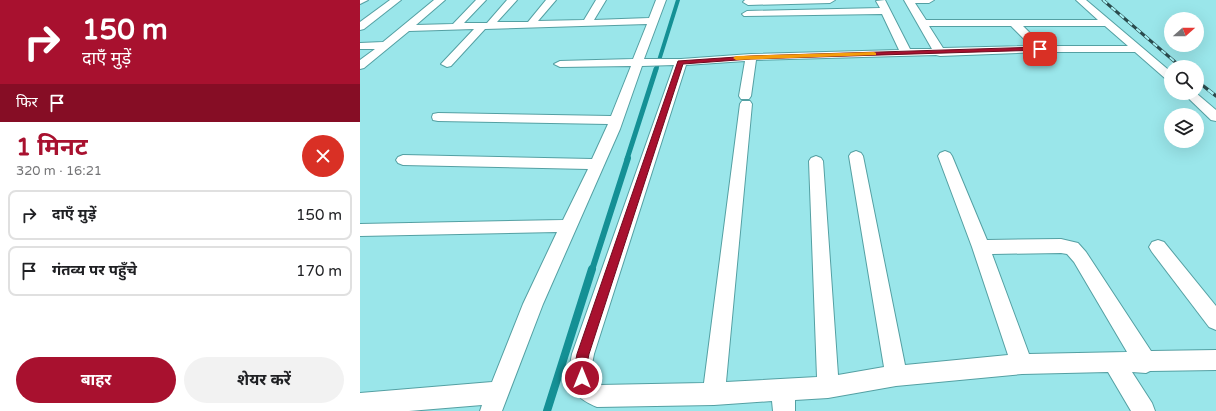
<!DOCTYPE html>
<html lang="hi">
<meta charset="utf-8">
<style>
body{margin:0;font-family:"Varela Round","Noto Sans Devanagari",sans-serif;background:#f2f2f2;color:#202124;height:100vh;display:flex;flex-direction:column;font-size:15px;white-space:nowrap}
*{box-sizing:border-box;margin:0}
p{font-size:13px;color:#757577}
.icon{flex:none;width:22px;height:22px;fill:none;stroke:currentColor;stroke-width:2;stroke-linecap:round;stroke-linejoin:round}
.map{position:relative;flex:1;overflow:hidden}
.drawer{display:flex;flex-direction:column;background:#fff;width:360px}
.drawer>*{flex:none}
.banner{background:#a8112f;color:#fff;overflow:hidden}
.needle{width:26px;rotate:69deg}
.buttons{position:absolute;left:804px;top:12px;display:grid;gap:8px}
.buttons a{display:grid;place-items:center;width:40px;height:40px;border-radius:50%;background:#fff;box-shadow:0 4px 16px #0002;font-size:20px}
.pin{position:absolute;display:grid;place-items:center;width:34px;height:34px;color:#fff;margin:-17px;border-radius:8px;box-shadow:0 2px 6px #0006}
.me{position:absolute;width:44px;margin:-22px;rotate:0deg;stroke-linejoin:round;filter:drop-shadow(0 0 3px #0008)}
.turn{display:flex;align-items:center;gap:14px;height:84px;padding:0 16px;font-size:18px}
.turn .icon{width:52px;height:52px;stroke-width:2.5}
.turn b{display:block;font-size:28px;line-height:34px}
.then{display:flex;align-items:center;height:38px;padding:0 16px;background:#0003;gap:8px;font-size:15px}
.round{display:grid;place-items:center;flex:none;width:42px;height:42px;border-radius:21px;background:#f2f2f2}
.headline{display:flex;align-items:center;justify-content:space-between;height:68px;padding:0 16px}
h1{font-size:24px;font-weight:700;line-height:30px;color:#a8112f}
.button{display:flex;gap:8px;margin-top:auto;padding:8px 16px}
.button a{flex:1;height:46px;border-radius:24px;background:#a8112f;color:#fff;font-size:16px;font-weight:700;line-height:46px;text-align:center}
.button a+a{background:#f2f2f2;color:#202124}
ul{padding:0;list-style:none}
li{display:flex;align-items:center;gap:12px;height:50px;margin:0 8px 6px;padding:0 8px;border:2px solid #e0e0e0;border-radius:8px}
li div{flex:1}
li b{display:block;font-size:15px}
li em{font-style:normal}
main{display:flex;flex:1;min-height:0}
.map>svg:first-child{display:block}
</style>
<main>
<section class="drawer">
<div class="banner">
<div class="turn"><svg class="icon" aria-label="right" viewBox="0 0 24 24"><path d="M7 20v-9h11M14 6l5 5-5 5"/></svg><div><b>150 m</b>दाएँ मुड़ें</div></div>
<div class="then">फिर<svg class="icon" aria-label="arrive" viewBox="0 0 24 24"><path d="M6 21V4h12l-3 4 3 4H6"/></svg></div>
</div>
<div class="headline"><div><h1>1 मिनट</h1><p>320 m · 16:21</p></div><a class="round" style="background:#d93025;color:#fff"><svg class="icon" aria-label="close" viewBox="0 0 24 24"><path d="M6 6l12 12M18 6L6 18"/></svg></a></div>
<ul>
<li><svg class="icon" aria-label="right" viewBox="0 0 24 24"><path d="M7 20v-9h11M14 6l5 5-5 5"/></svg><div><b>दाएँ मुड़ें</b></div><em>150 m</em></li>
<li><svg class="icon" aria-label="arrive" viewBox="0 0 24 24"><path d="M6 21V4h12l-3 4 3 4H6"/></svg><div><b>गंतव्य पर पहुँचे</b></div><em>170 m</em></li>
</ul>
<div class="button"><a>बाहर</a><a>शेयर करें</a></div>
</section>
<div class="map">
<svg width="856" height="411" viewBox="0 0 856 411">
<rect width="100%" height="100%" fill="#9ae6ea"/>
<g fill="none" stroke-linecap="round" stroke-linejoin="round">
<path stroke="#149095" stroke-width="4" d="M296 70 318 0"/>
<path stroke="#149095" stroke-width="5" d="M267 159 296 69"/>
<path stroke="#149095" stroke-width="6" d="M232 270 268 158"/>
<path stroke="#149095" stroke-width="8" d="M187 411 232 269"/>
<g stroke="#54a0a3" stroke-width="2">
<g id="street">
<path d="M0 0H8L0 4Z"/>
<path d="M30 0H41L4 29 0 30V22Z"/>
<path d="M74 0H85L56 25 93 24 116 0H126L104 23H127L147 0H157L137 22H168L186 0H196L178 21 224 20 236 0H246L234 20 289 18 296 0H306L284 59H321L391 54 539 50 522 14 384 16 382 14 387 11 520 8 516 1 525 0 550 49H572L544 0H574L569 3H555L566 20H738L716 0H726L811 72V81L807 80 775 52H680L580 56 576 55 396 60 391 96 389 99H381L379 96 385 61 326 65 234 354 231 369 234 381 239 385 344 383 380 104 382 101H390L392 104 366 382 457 377 449 161 451 158 456 156 461 158 463 161 478 375 524 367 489 156 491 153 496 151 501 153 503 156 545 365 648 355 612 247 578 156 580 153 585 151 590 153 592 156 627 240 701 239 718 243 726 252 791 351 856 350V370L790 371 786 373 772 372 792 403 795 411H771L748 372 662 374 536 386 468 398 435 400V411H413L412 401 354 405 237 407C210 396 206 382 212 354L314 65 282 66 260 129 183 304 142 411H120L122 405 49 411H0V393L132 382 163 304 197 232 0 236V224L203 220 228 169 43 165 38 163 36 160 38 157 43 155 232 159 248 124 78 121 73 120 72 117 73 114 78 113 251 116 271 66 200 67 194 64 200 61 273 59 287 24 125 29 91 66 87 67 81 64 114 29 49 31 4 68 0 69V60L15 49H0V43L23 42ZM569 26H651L671 46 583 48ZM663 26H745L768 46H683ZM701 253 707 254 714 262 767 352 669 354 632 254Z"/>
<path d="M385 0H475L470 3 388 5 383 2Z"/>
<path d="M823 93H836L856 110V121L851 120Z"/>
<path d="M798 240 804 242 856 306V330L849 327 792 252 789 247 792 242Z"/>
</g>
</g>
<use href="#street" fill="#fff" fill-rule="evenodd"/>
<g stroke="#2a4b4d" stroke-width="3">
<path id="rail-far1" d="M743 0 821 67"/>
</g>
<g stroke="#2a4b4d" stroke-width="3.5">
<path id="rail" d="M837 81 856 96"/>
</g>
<use href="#rail-far1" stroke="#a7f4f7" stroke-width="2" stroke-dasharray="5.5" stroke-linecap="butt"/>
<use href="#rail" stroke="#a7f4f7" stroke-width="2.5" stroke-dasharray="7" stroke-linecap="butt"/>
</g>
<path fill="#a8112f" stroke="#6d0b1f" d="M680 47 683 49 682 50 391 59 323 64 229 354 226 369 228 378 227 383 222 385 218 383 214 369 217 354 318 61 391 56Z"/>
<path fill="#f59e0b" d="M514 52 516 53V55L376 60 373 58 376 56Z"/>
</svg>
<div class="buttons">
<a><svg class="needle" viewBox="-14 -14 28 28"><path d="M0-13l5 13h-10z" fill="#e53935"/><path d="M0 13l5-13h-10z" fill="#757577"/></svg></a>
<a><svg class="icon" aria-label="search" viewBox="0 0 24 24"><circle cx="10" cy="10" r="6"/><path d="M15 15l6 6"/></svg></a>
<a><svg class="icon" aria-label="layers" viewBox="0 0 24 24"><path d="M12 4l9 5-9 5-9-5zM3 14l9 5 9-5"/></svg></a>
</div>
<div class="pin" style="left:680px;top:49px;background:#d93025"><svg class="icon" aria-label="arrive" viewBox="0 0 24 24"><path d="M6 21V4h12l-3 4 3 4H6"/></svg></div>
<svg class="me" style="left:222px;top:378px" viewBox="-20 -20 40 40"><circle r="17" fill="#a8112f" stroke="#fff" stroke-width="3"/><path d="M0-11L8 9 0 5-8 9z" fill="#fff"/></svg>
</div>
</main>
